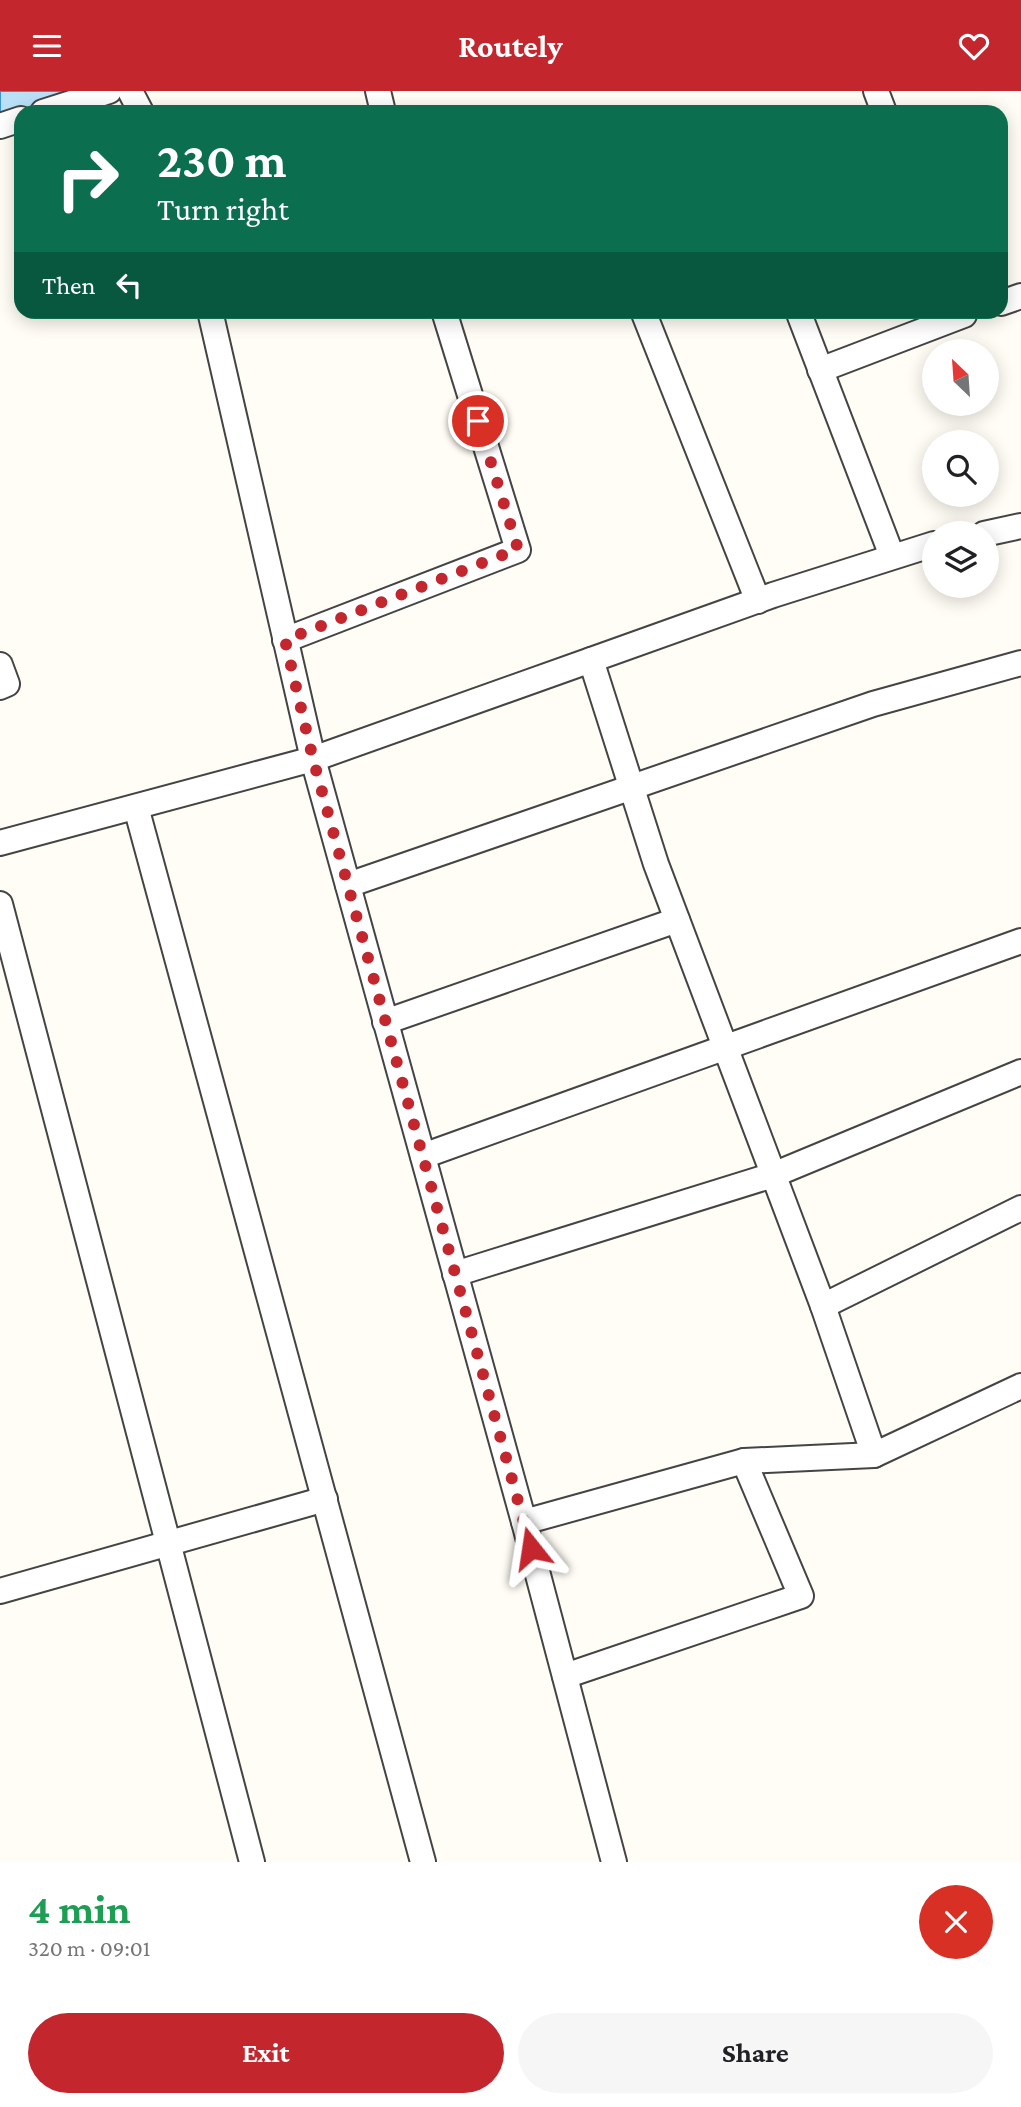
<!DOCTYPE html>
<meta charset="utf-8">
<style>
body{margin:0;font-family:"Crimson Pro",serif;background:#f6f6f6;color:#202124;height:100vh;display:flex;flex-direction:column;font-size:26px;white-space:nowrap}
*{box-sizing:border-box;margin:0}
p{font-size:23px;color:#757577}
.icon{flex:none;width:38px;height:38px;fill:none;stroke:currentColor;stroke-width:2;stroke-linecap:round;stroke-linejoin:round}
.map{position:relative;height:1771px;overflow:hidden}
.panel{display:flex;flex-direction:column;background:#fff;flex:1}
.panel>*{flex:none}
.top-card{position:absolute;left:14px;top:14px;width:994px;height:214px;border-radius:21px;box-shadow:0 4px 18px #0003;background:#0b6e4f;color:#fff;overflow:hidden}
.needle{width:46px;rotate:335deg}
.tools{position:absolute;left:922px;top:248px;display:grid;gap:14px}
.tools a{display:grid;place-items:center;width:77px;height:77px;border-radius:50%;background:#fff;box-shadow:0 4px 18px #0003;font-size:35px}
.pin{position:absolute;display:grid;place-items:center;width:60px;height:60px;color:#fff;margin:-30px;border:4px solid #fff;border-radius:50%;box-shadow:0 2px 7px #0007}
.me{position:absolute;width:77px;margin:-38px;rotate:345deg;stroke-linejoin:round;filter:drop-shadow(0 0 5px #0008)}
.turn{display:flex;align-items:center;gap:24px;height:147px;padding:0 28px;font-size:32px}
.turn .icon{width:91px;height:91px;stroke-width:2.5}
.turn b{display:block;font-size:49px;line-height:60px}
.then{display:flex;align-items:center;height:66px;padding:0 28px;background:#0003;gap:14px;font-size:26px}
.round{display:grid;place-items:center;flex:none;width:74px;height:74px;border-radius:37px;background:#f6f6f6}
.head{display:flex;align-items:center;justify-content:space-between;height:119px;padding:0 28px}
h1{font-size:42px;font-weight:700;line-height:52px;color:#1e9e55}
.primary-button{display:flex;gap:14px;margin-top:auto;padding:14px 28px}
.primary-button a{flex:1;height:80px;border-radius:42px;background:#c4262e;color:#fff;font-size:28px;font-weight:700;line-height:80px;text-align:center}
.primary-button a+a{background:#f6f6f6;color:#202124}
header{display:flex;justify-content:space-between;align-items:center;height:91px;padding:0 28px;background:#c4262e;color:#fff;font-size:32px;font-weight:700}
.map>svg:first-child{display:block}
</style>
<header><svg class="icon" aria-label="menu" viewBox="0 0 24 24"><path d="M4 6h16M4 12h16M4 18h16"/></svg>Routely<svg class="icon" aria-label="heart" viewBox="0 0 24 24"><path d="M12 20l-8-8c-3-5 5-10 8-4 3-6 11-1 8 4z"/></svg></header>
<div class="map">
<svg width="1021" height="1771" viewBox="0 0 1021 1771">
<rect width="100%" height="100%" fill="#fffdf5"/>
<path fill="#b9e0f7" stroke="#3f96cf" stroke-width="2" d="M0 0H88L0 30Z"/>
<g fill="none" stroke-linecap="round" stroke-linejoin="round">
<g stroke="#444" stroke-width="28">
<g id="minor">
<path d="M130 0 141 21"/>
<path d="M378 0 383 21"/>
<path d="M876 0 884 21"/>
<path d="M43 21 109 0"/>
<path d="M0 35 21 28"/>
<path d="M1001 212 1021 205"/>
<path d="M210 220 313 668 524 1431"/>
<path d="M643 220 758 510"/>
<path d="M798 220 892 465"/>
<path d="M820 279 964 224"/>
<path d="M984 443 1021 435"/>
<path d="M934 453 773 504 591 569 656 773 823 1215 874 1364 1021 1295"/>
<path d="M285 549 518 459 444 220"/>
<path d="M0 574 7 593 0 596"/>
<path d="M136 716 423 1771"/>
<path d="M0 752 313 668 591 569"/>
<path d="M348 794 873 613 1021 572"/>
<path d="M0 813 252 1771"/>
<path d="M385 931 677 829"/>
<path d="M423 1065 1021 850"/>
<path d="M455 1183 773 1084 1021 981"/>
<path d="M823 1215 1021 1117"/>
<path d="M0 1500 325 1408"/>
<path d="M565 1585 801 1505 744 1370"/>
<path d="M614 1771 524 1431 744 1370 874 1364"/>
</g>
</g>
<use href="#minor" stroke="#fff" stroke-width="24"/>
</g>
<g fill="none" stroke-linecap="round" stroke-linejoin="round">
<path stroke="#c4262e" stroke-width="12" stroke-dasharray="0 21.6" d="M478 330 518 458 285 549 313 668 531 1457"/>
</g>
</svg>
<div class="tools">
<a><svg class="needle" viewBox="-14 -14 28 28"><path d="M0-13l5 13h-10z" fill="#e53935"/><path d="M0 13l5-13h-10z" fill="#757577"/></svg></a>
<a><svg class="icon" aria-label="search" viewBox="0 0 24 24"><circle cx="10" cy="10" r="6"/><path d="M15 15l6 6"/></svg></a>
<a><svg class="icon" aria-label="layers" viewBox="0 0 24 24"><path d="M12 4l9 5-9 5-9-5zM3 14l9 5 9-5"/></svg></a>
</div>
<div class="pin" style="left:478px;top:330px;background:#d93025"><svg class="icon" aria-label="arrive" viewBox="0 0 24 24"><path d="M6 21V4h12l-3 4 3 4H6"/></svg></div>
<svg class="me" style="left:531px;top:1457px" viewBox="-20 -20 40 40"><path d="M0-17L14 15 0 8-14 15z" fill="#c4262e" stroke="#fff" stroke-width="4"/></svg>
<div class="top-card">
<div class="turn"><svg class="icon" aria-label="right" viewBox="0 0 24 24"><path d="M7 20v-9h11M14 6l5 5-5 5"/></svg><div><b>230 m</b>Turn right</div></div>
<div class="then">Then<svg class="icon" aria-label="left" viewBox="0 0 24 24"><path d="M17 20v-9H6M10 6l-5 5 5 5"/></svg></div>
</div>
</div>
<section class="panel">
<div class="head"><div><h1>4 min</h1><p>320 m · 09:01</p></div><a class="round" style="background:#d93025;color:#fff"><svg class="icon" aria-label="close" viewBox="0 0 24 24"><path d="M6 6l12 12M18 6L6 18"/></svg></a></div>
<div class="primary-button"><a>Exit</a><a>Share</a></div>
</section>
